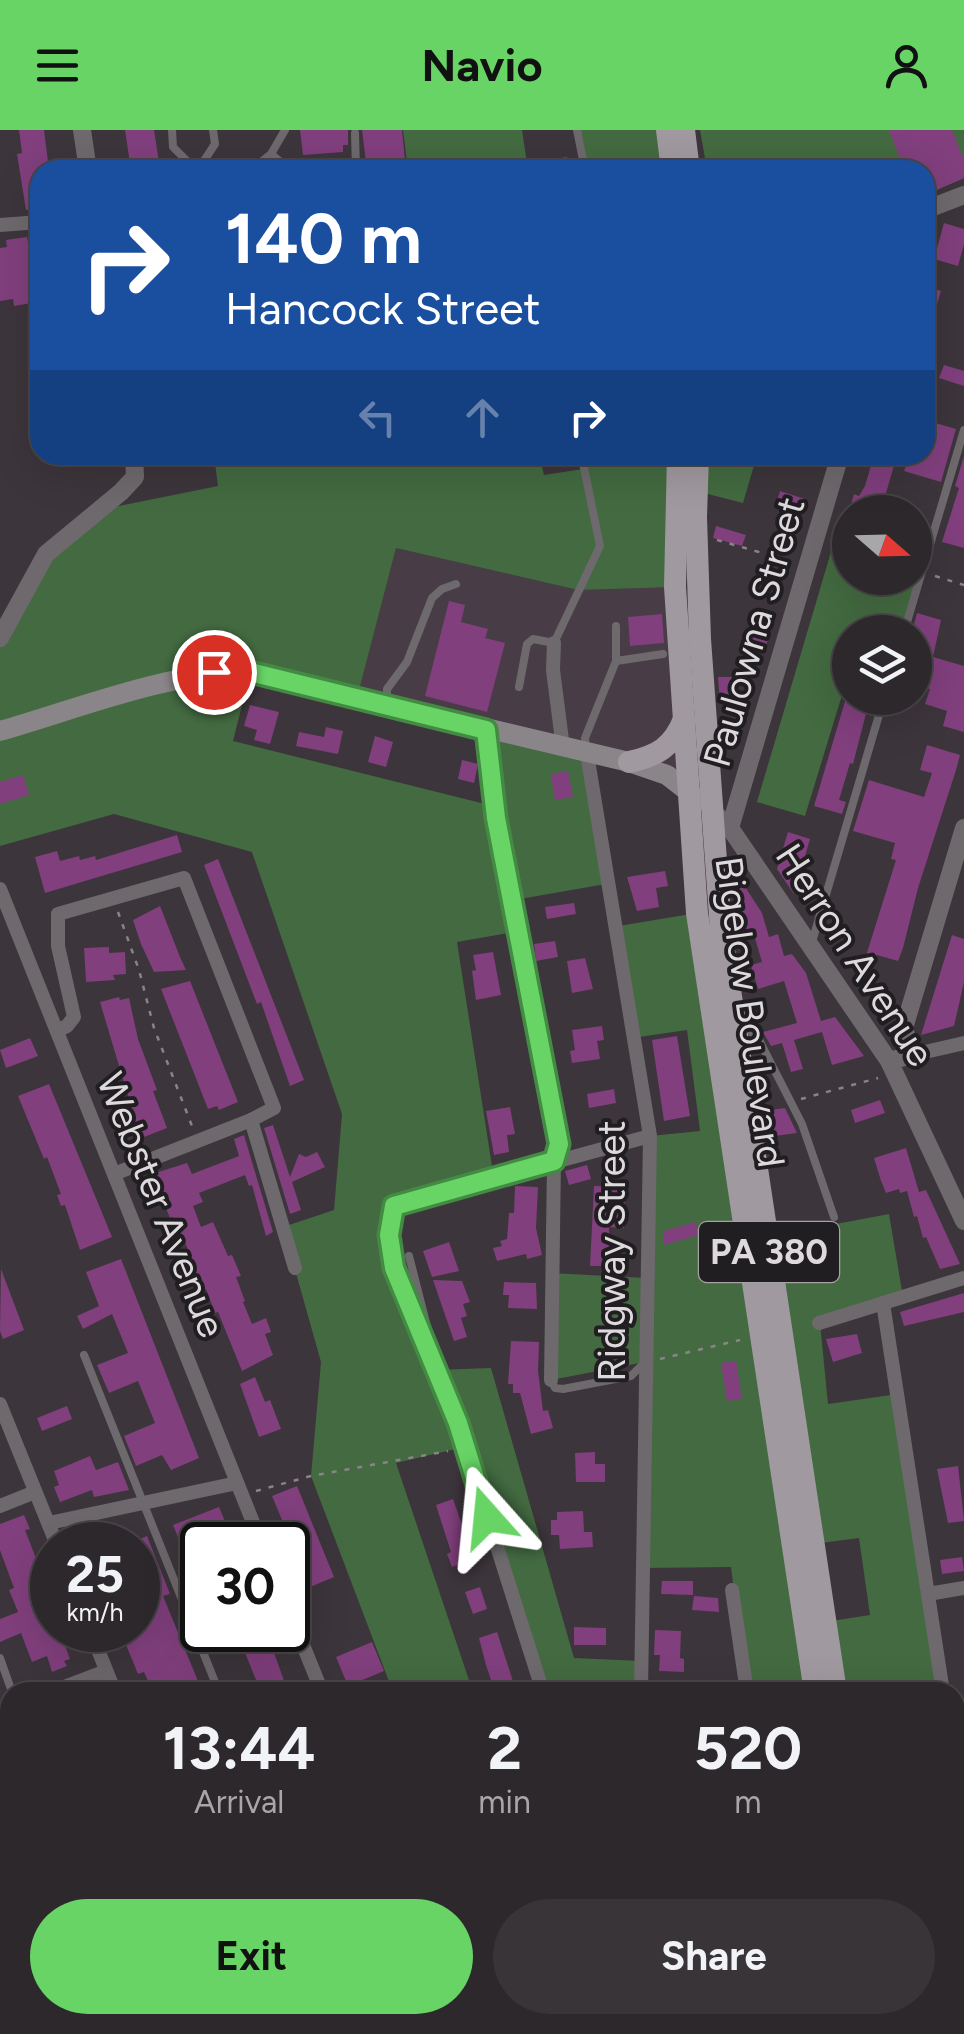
<!DOCTYPE html>
<style>
body{margin:0;font-family:Figtree,sans-serif;background:#393438;color:#f1f3f6;height:100vh;display:flex;flex-direction:column;font-size:38px;white-space:nowrap}
*{box-sizing:border-box;margin:0}
p{font-size:32px;color:#a7a6a9}
.icon{flex:none;width:55px;height:55px;fill:none;stroke:currentColor;stroke-width:2;stroke-linecap:round;stroke-linejoin:round}
.map{position:relative;flex:1;overflow:hidden}
.details{position:absolute;left:0px;top:1552px;width:965px;height:352px;display:flex;flex-direction:column;background:#2d282c;border-radius:30px 30px 0 0;box-shadow:0 10px 40px #0002,0 0 0 2px #484448}
.details>*{flex:none}
.guide{position:absolute;left:30px;top:30px;width:905px;height:305px;border-radius:30px;box-shadow:0 10px 40px #0002,0 0 0 2px #484448;background:#1a4fa0;color:#fff;overflow:hidden}
.needle{width:65px;rotate:110deg}
.buttons{position:absolute;left:832px;top:365px;display:grid;gap:20px}
.buttons a{display:grid;place-items:center;width:100px;height:100px;border-radius:50%;background:#2d282c;box-shadow:0 10px 40px #0002,0 0 0 2px #484448;font-size:50px}
.speed{position:absolute;left:30px;top:1392px;display:flex;gap:20px;font-size:50px;font-weight:700;text-align:center}
.speed>*{display:grid;place-content:center;width:130px;height:130px;border-radius:50%;background:#2d282c;box-shadow:0 10px 40px #0002,0 0 0 2px #484448;line-height:1}
.speed small{font-size:25px;font-weight:400}
.speed .limit{border:5px solid #111;border-radius:15px;background:#fff;color:#111}
.pin{position:absolute;display:grid;place-items:center;width:85px;height:85px;color:#fff;margin:-42px;border:5px solid #fff;border-radius:50%;box-shadow:0 2px 10px #0007}
.me{position:absolute;width:110px;margin:-55px;rotate:342deg;stroke-linejoin:round;filter:drop-shadow(0 0 8px #0008)}
.turn{display:flex;align-items:center;gap:35px;height:210px;padding:0 30px;font-size:45px}
.turn .icon{width:130px;height:130px;stroke-width:2.5}
.turn b{display:block;font-size:70px;line-height:85px}
.lanes{display:flex;align-items:center;height:95px;padding:0 30px;background:#0003;justify-content:center;gap:50px;direction:ltr}
.lanes .off{opacity:.35}
.eta{display:flex;justify-content:space-evenly;align-items:center;height:170px;text-align:center}
.eta b{font-size:60px;font-weight:700;line-height:70px}
.action{display:flex;gap:20px;margin-top:auto;padding:20px 30px}
.action a{flex:1;height:115px;border-radius:60px;background:#67d465;color:#111;font-size:40px;font-weight:700;line-height:115px;text-align:center}
.action a+a{background:#393438;color:#f1f3f6}
header{display:flex;justify-content:space-between;align-items:center;height:130px;padding:0 30px;background:#67d465;color:#111;font-size:45px;font-weight:700}
.map>svg:first-child{display:block}
</style>
<header><svg class="icon" aria-label="menu" viewBox="0 0 24 24"><path d="M4 6h16M4 12h16M4 18h16"/></svg>Navio<svg class="icon" aria-label="person" viewBox="0 0 24 24"><circle cx="12" cy="8" r="4"/><path d="M4 21q1-7 8-7t8 7"/></svg></header>
<div class="map">
<svg width="964" height="1904" viewBox="0 0 964 1904">
<rect width="100%" height="100%" fill="#3c353b"/>
<path fill="#483c46" d="M396 418 578 460 675 457 688 660 660 642 357 568Z"/>
<g fill="#436a41">
<path d="M403 0H522L528 40H408Z"/>
<path d="M577 0H667L672 40H583Z"/>
<path d="M700 0H964V48L925 65V40H707Z"/>
<path d="M214 325H539L544 345 583 339 586 325H678L675 457 578 460 396 418 357 568 250 543 233 611 493 676 486 599 587 624 606 754 514 770 520 801 457 812 494 1049 394 1076 389 1105 436 1240 491 1238 574 1528 641 1531V1562H540L464 1317 396 1333 473 1562H393L311 1346 321 1232 283 1097 334 1080 342 984 252 722 114 684 0 716V508L31 447 99 380 218 356Z"/>
<path d="M698 325H757L743 373 696 361Z"/>
<path d="M833 415 850 420V448H915V440L922 442 904 502H850V539L805 686 757 672Z"/>
<path d="M697 783 815 1562H747L731 1437 643 1438 645 1232 551 1250V1143L646 1148 650 1006 700 1001 687 900 632 908 613 797Z"/>
<path d="M889 1084 903 1167 820 1193 828 1274 898 1264 943 1562H836L825 1492 870 1485 859 1408 813 1414 767 1107Z"/>
<path d="M10 1594V1895H235L239 1904H0V1598Z"/>
<path d="M432 1895H596L600 1904H435Z"/>
</g>
<path fill="#337632" d="M0 1866 10 1872V1895H52L68 1904H0Z"/>
<g fill="#813f7d">
<path d="M19 0H44L49 40H40V78L26 80 17 24 22 23Z"/>
<path d="M125 0H154L160 39 131 40Z"/>
<path d="M300 0H348V15H343V22L303 25Z"/>
<path d="M362 0H402L406 40H367Z"/>
<path d="M889 0H952L964 30V48L925 65V40H904Z"/>
<path d="M567 27 569 40H530V33Z"/>
<path d="M944 93 964 99V114L958 136 934 129Z"/>
<path d="M27 107 28 112 40 110V164L36 165 37 172 14 176 13 169 0 171V118L7 117 6 110Z"/>
<path d="M925 156 941 161 928 204H925Z"/>
<path d="M944 235 964 241V256L939 248Z"/>
<path d="M925 290 956 299 941 352 904 341 909 328 919 331 921 325H925Z"/>
<path d="M874 325H897L884 370 894 373 891 382H849L854 364 859 366 865 356Z"/>
<path d="M964 326V418L942 412 959 358 955 356Z"/>
<path d="M780 361 805 369 801 382 776 374Z"/>
<path d="M716 396 746 405 742 416 713 408Z"/>
<path d="M449 471 465 475 461 492 488 499 485 508 505 513 487 582 425 566Z"/>
<path d="M758 479 775 484 765 519 748 514Z"/>
<path d="M917 483 941 490 933 527 964 536V602L943 596 947 581 925 574 930 559 915 554V502H912Z"/>
<path d="M662 484 664 513 630 516 628 487Z"/>
<path d="M718 547H736L737 573H720Z"/>
<path d="M846 568H870L853 634 850 633 839 670 846 672 842 684 814 676Z"/>
<path d="M250 575 279 582 270 614 254 610 257 600 244 596Z"/>
<path d="M326 597 343 601 338 624 296 616 299 602 324 607Z"/>
<path d="M375 606 393 612 386 637 368 632Z"/>
<path d="M927 615 960 625 956 640 918 758 903 818 898 831 877 825 868 848 860 845 896 730 891 729 895 713 853 701 869 650 924 667 932 643 920 640Z"/>
<path d="M462 630 478 634 474 653 458 649Z"/>
<path d="M568 641 573 667 555 670 551 644Z"/>
<path d="M23 645 29 665 0 674V652Z"/>
<path d="M788 702 810 709 794 764 777 739Z"/>
<path d="M177 705 182 722 45 763 35 727 57 721 60 731 79 726 80 730 95 726 96 730Z"/>
<path d="M218 729 304 950 290 956 261 872 257 874 204 735Z"/>
<path d="M731 735 762 783 769 807 778 804 784 826 792 824 806 843 821 891 835 887 864 926 832 935 822 902 794 910 803 939 791 942 782 913 771 916 763 902 797 893 784 851 758 859 751 835 762 832 752 798 746 800 734 766Z"/>
<path d="M665 741 668 756 656 758 659 777 637 781 627 747Z"/>
<path d="M574 773 576 784 547 789 545 777Z"/>
<path d="M160 776 180 827 186 840 154 842 141 814 133 790Z"/>
<path d="M952 805 964 809V852L954 896 921 905Z"/>
<path d="M555 811 558 827 536 831 534 814Z"/>
<path d="M109 817V823L125 822 126 844 113 845 115 850 86 852 84 818Z"/>
<path d="M493 822 501 865 476 870 472 841 476 840 473 825Z"/>
<path d="M585 828 593 859 572 863 567 831Z"/>
<path d="M190 851 238 972 219 980 217 976 208 979 161 859Z"/>
<path d="M119 867 120 870 129 868 138 909 157 960 153 961 167 998 144 1007 142 1003 134 1006 128 988 134 986 100 872Z"/>
<path d="M602 896 604 910 597 911 600 929 572 933 570 921 575 920 572 900Z"/>
<path d="M677 906 690 986 664 991 652 910Z"/>
<path d="M30 908 38 926 6 938 0 920Z"/>
<path d="M49 954 112 1107 80 1120 65 1075 61 1076 57 1065 61 1064 47 1027 44 1029 18 966Z"/>
<path d="M614 959 616 973 589 978 587 964Z"/>
<path d="M880 970 885 983 855 993 851 980Z"/>
<path d="M510 977 515 1004 507 1005 509 1022 494 1025 486 981Z"/>
<path d="M785 978 797 1003 767 1007 764 981Z"/>
<path d="M273 995 290 1047 299 1024 306 1027 317 1022 325 1037 292 1052 301 1080 290 1084 264 998Z"/>
<path d="M244 1005 273 1102 266 1106 252 1055 249 1056 245 1045 199 1063 203 1072 193 1076 201 1097 213 1092 228 1126 232 1125 241 1146 236 1147 245 1171 243 1172 252 1194 266 1188 271 1202 265 1204 273 1225 242 1241 218 1182 215 1183 206 1159 202 1161 187 1117 173 1087 170 1088 152 1044 187 1033 192 1044 239 1026 234 1009Z"/>
<path d="M906 1018 919 1062 926 1060 960 1134 940 1139 926 1107 923 1108 917 1086 914 1087 907 1061 900 1063 899 1059 886 1063 881 1051 874 1028Z"/>
<path d="M587 1035 591 1049 569 1055 565 1041Z"/>
<path d="M515 1056 538 1057 536 1098 542 1125 527 1129 526 1124 497 1131 493 1118 502 1116 500 1111 507 1109 509 1083H514Z"/>
<path d="M594 1056 625 1057 624 1098 609 1097V1136H590Z"/>
<path d="M695 1092 699 1105 663 1115 664 1101Z"/>
<path d="M449 1112 459 1141 432 1147 423 1121Z"/>
<path d="M121 1129 199 1328 171 1340 162 1325 136 1336 124 1306 155 1293 140 1256 138 1251 109 1263 97 1235 128 1223 112 1184 83 1199 77 1186 99 1176 86 1142Z"/>
<path d="M1 1139 24 1200 3 1209 0 1201Z"/>
<path d="M433 1150 462 1151 470 1172 463 1174 467 1186 461 1188 467 1207 454 1211Z"/>
<path d="M504 1152 536 1153 537 1179 508 1178 509 1165H503Z"/>
<path d="M964 1163V1182L904 1196 900 1182Z"/>
<path d="M857 1204 862 1223 833 1232 826 1209Z"/>
<path d="M511 1211 539 1212 538 1241 543 1281 548 1280 553 1298 531 1304 520 1263H513V1254H508Z"/>
<path d="M736 1231 742 1269 727 1271 721 1233Z"/>
<path d="M255 1247 265 1272 270 1270 281 1299 259 1307 240 1254Z"/>
<path d="M67 1276 72 1289 42 1301 37 1288Z"/>
<path d="M595 1322V1334H605V1352H576L575 1323Z"/>
<path d="M90 1326 96 1340 118 1332 129 1360 94 1367 92 1360 60 1372 54 1357 59 1355 54 1341Z"/>
<path d="M958 1336 964 1391 948 1393 937 1339Z"/>
<path d="M297 1356 334 1447 310 1457 272 1366Z"/>
<path d="M453 1369 474 1429 452 1437 447 1424 451 1422 436 1375Z"/>
<path d="M219 1377 227 1396 181 1414 173 1395Z"/>
<path d="M583 1381 584 1402H592L593 1417 560 1419 559 1405H551V1390H557V1382Z"/>
<path d="M24 1385 30 1399 25 1400 37 1431 34 1432 52 1481V1500H59L70 1529 64 1531 67 1536 52 1542 47 1526 32 1532 21 1503 0 1512V1489L18 1482 9 1460 14 1458 0 1420V1394Z"/>
<path d="M147 1406 170 1464 163 1466 200 1556 184 1562H153L144 1542 138 1544 120 1500H138V1410Z"/>
<path d="M962 1427 964 1441 942 1444 940 1430Z"/>
<path d="M662 1451H693V1465L661 1464Z"/>
<path d="M480 1457 487 1479 473 1484 465 1462Z"/>
<path d="M694 1466 718 1468 719 1482 692 1480Z"/>
<path d="M574 1497 606 1498V1515H574Z"/>
<path d="M259 1500H266L288 1562H261L239 1508Z"/>
<path d="M655 1500 681 1501 680 1528 684 1529V1542L659 1541 660 1525H654Z"/>
<path d="M497 1502 511 1545 516 1562H495L486 1535 479 1508Z"/>
<path d="M372 1512 384 1541 348 1556 336 1527Z"/>
</g>
<g fill="none" stroke-linecap="round" stroke-linejoin="round">
<g stroke="#8a8489" stroke-width="2.5" stroke-dasharray="5 8" stroke-linecap="butt">
<path d="M717 410 787 430"/>
<path d="M832 415 850 420"/>
<path d="M935 446 964 455"/>
<path d="M118 782 139 840 154 898 192 996"/>
<path d="M801 969 878 948"/>
<path d="M660 1229 740 1210"/>
<path d="M256 1361 311 1346 448 1321"/>
<path d="M0 1707 10 1712"/>
<path d="M0 1861 10 1867"/>
<path d="M61 1895 78 1904"/>
<path d="M177 1895 185 1904"/>
<path d="M740 1902 777 1897"/>
</g>
<g stroke="#6d696c" stroke-width="8">
<path d="M172 0 173 17 196 40"/>
<path d="M577 0 585 40"/>
<path d="M355 3 356 40"/>
<path d="M271 24 285 0"/>
<path d="M198 40 215 14 213 0"/>
<path d="M251 40 271 24 291 40"/>
<path d="M904 502 964 300"/>
<path d="M616 531 663 524"/>
<path d="M519 557 527 514 533 509 554 513 600 416 582 328 586 325"/>
<path d="M387 570V559L407 532 432 468 442 459 456 454"/>
<path d="M586 620 585 608 616 531V496"/>
<path d="M812 812 884 568"/>
<path d="M739 895 757 906 802 994 834 1087"/>
<path d="M409 1126 432 1216"/>
<path d="M84 1225 219 1562"/>
<path d="M551 1250 555 1258 563 1259 631 1246 645 1232"/>
<path d="M0 1528 12 1562"/>
<path d="M342 1895 344 1904"/>
</g>
<g stroke="#6d696c" stroke-width="14">
<path d="M0 95 40 92"/>
<path d="M554 513 553 540 563 618"/>
<path d="M486 599 496 688 559 1014 554 1031 551 1250"/>
<path d="M587 624 650 1006 641 1562"/>
<path d="M0 759 262 1415"/>
<path d="M57 901 67 896 74 887 58 816V784L184 748 274 978 251 990 114 1044"/>
<path d="M912 925 964 913"/>
<path d="M251 990 295 1138"/>
<path d="M883 1173 943 1562"/>
<path d="M819 1193 964 1148"/>
<path d="M0 1274 57 1415"/>
<path d="M0 1376 35 1362"/>
<path d="M49 1393 237 1353"/>
<path d="M732 1460 747 1562"/>
<path d="M928 1464 964 1458"/>
<path d="M288 1478 322 1562"/>
<path d="M90 1500 115 1562"/>
<path d="M51 1562 106 1541"/>
<path d="M543 1562 458 1293 394 1139 389 1105 394 1076 650 1006"/>
<path d="M0 1583 10 1578"/>
<path d="M955 1643 964 1702"/>
<path d="M955 1858 964 1857"/>
<path d="M248 1895 252 1904"/>
<path d="M432 1895 435 1904"/>
<path d="M793 1895 795 1904"/>
<path d="M672 1904 725 1895"/>
</g>
<g stroke="#6d696c" stroke-width="18">
<path d="M82 0 88 40"/>
<path d="M925 80 964 65"/>
<path d="M0 508 46 424 121 362 135 347 134 325"/>
<path d="M712 681 730 698 889 931 964 1091"/>
<path d="M730 698 840 325"/>
<path d="M889 931 912 925 904 898 964 698"/>
</g>
<path stroke="#8a8589" stroke-width="20" d="M0 601C77 579 171 541 250 542L629 632 667 645 699 670"/>
<g stroke="#a0999f" stroke-width="22">
<path d="M667 0 672 40"/>
<path d="M684 0 689 40"/>
<path d="M678 325 675 457 697 783 815 1562"/>
<path d="M698 325 696 387 700 509 721 800 836 1562"/>
<path d="M629 632C657 626 673 617 684 589"/>
<path d="M866 1895 867 1904"/>
<path d="M886 1895 888 1904"/>
</g>
</g>
<g fill="none" stroke-linecap="round" stroke-linejoin="round">
<g stroke="#438a42" stroke-width="25">
<path id="route" d="M214 542H250L486 600 496 688 559 1014 554 1031 394 1076 389 1105 394 1138 458 1293 487 1387"/>
</g>
<use href="#route" stroke="#67d465" stroke-width="18"/>
</g>
<g text-anchor="middle" stroke-width="8" stroke-linejoin="round" paint-order="stroke">
<rect fill="#211e21" stroke="#a5a1a4" stroke-width="2.5" x="699" y="1092" width="140" height="60" rx="8"/>
<g font-size="35" font-weight="bold" fill="#ddd9dc">
<text x="769" y="1134">PA 380</text>
</g>
<g font-size="38" fill="#ddd9dc" stroke="#211e21">
<text transform="translate(754 502) rotate(-74)" y="13">Paulowna Street</text>
<text transform="translate(855 825) rotate(57)" y="13">Herron Avenue</text>
<text transform="translate(750 882) rotate(82)" y="13">Bigelow Boulevard</text>
<text transform="translate(161 1075) rotate(68)" y="13">Webster Avenue</text>
<text transform="translate(612 1121) rotate(-90)" y="13">Ridgway Street</text>
</g>
</g>
</svg>
<div class="buttons">
<a><svg class="needle" viewBox="-14 -14 28 28"><path d="M0-13l5 13h-10z" fill="#e53935"/><path d="M0 13l5-13h-10z" fill="#a7a6a9"/></svg></a>
<a><svg class="icon" aria-label="layers" viewBox="0 0 24 24"><path d="M12 4l9 5-9 5-9-5zM3 14l9 5 9-5"/></svg></a>
</div>
<div class="speed"><div>25<small>km/h</small></div><div class="limit">30</div></div>
<div class="pin" style="left:214px;top:542px;background:#d93025"><svg class="icon" aria-label="arrive" viewBox="0 0 24 24"><path d="M6 21V4h12l-3 4 3 4H6"/></svg></div>
<svg class="me" style="left:487px;top:1387px" viewBox="-20 -20 40 40"><path d="M0-17L14 15 0 8-14 15z" fill="#67d465" stroke="#fff" stroke-width="4"/></svg>
<div class="guide">
<div class="turn"><svg class="icon" aria-label="right" viewBox="0 0 24 24"><path d="M7 20v-9h11M14 6l5 5-5 5"/></svg><div><b>140 m</b>Hancock Street</div></div>
<div class="lanes"><svg class="icon off" aria-label="left" viewBox="0 0 24 24"><path d="M17 20v-9H6M10 6l-5 5 5 5"/></svg><svg class="icon off" aria-label="ahead" viewBox="0 0 24 24"><path d="M12 20V5M6 11l6-6 6 6"/></svg><svg class="icon" aria-label="right" viewBox="0 0 24 24"><path d="M7 20v-9h11M14 6l5 5-5 5"/></svg></div>
</div>
<section class="details">
<div class="eta">
<div><b>13:44</b><p>Arrival</p></div>
<div><b>2</b><p>min</p></div>
<div><b>520</b><p>m</p></div>
</div>
<div class="action"><a>Exit</a><a>Share</a></div>
</section>
</div>
